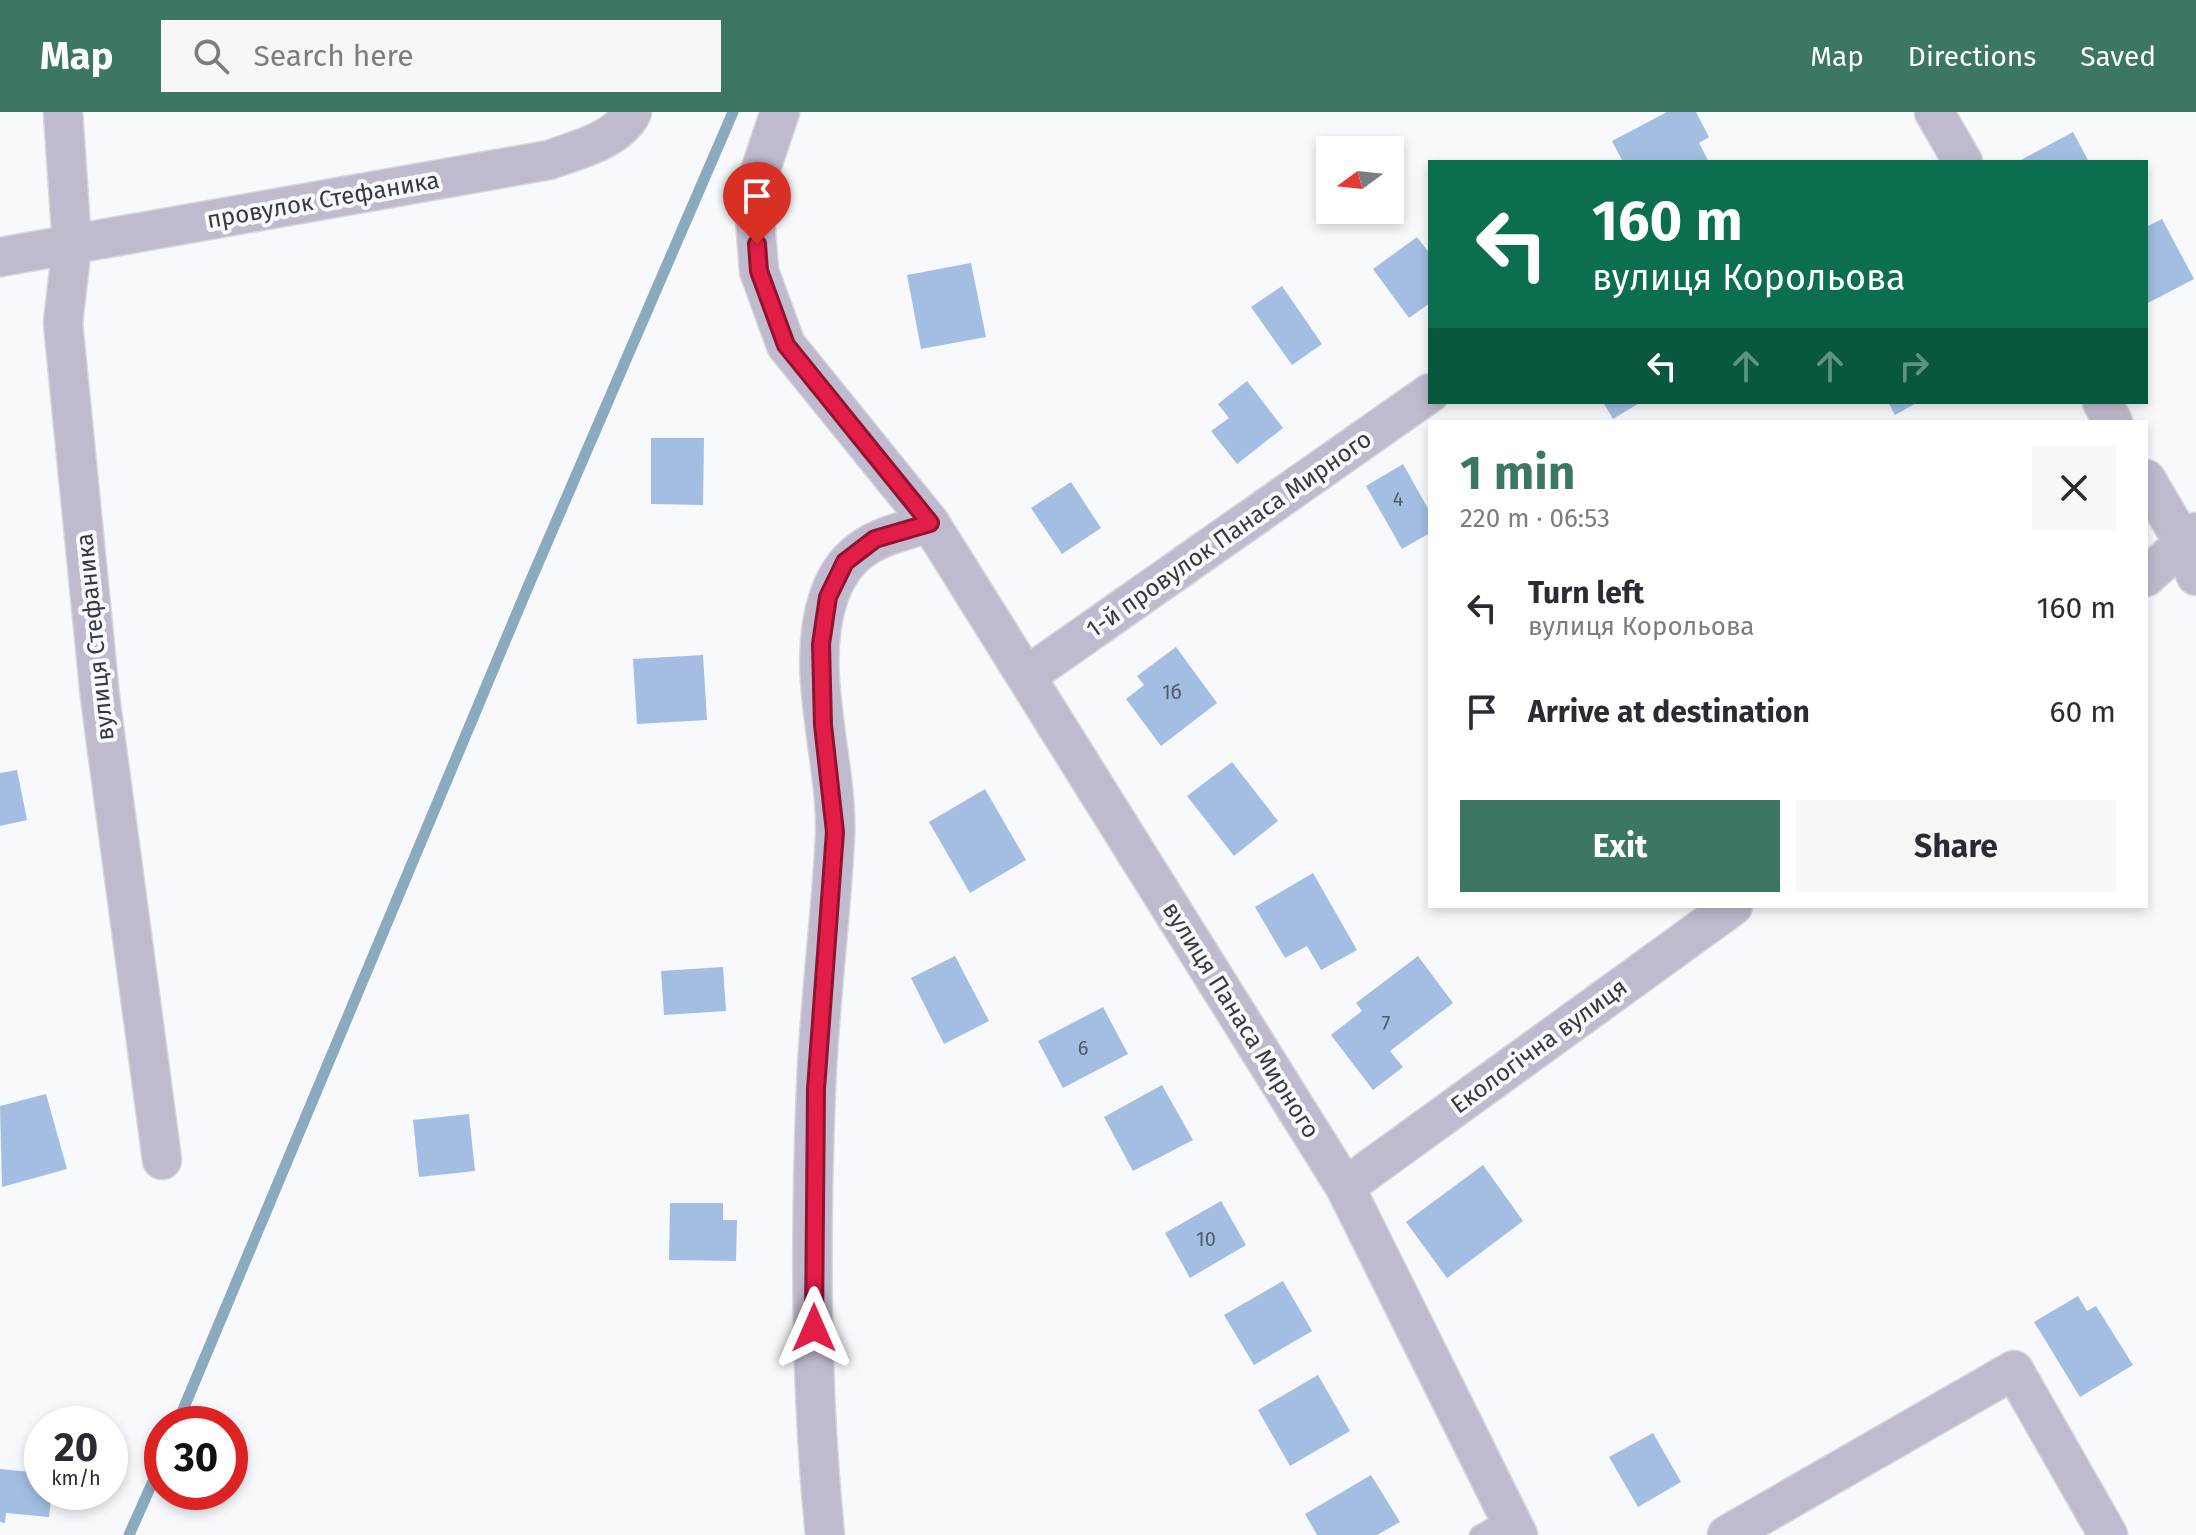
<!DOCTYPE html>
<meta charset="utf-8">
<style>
body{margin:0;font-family:"Fira Sans",sans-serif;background:#f7f7f7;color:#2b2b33;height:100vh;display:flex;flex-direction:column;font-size:30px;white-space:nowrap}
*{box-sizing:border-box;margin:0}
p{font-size:26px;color:#7c7c81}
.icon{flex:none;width:44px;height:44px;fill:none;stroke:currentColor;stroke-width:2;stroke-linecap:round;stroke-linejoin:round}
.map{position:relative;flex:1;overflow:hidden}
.drawer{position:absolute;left:1428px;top:308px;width:720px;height:488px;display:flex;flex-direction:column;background:#fff;border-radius:0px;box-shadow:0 4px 12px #0003}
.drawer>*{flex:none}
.guide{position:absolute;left:1428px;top:48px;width:720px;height:244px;border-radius:0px;box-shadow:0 4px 12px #0003;background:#0b6e4f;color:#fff;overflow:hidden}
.needle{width:52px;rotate:255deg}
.buttons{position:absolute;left:1316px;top:24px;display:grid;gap:16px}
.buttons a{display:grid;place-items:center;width:88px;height:88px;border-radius:0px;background:#fff;box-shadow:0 4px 12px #0003;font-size:40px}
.speed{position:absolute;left:24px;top:1294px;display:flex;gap:16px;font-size:40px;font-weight:700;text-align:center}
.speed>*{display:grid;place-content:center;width:104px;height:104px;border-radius:50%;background:#fff;box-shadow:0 4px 12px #0003;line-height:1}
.speed small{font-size:20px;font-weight:400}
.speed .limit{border:12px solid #d22;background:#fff;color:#111}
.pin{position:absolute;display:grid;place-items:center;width:68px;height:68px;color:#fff;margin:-82px -34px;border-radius:50% 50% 50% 0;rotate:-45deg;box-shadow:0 0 8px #0007}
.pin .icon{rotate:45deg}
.me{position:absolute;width:88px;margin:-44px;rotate:0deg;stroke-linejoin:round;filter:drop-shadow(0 0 6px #0008)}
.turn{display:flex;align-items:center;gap:28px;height:168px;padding:0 32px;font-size:36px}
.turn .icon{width:104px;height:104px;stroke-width:2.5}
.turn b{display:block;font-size:56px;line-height:68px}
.lanes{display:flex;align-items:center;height:76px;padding:0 32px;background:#0003;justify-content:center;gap:40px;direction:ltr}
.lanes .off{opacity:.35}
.round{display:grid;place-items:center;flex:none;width:84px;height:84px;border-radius:0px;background:#f7f7f7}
.head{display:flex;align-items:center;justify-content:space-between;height:136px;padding:0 32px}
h1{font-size:48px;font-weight:700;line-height:60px;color:#3b7762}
.button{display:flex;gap:16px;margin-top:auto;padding:16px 32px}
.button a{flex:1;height:92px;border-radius:0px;background:#3b7762;color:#fff;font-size:32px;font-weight:700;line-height:92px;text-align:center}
.button a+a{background:#f7f7f7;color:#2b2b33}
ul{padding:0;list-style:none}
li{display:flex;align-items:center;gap:24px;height:104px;padding:0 32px}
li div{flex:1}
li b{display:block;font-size:30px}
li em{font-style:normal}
header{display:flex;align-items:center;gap:48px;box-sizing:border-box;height:112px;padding:0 40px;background:#3b7762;color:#fff}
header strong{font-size:38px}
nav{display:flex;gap:44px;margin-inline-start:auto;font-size:28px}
.search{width:560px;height:72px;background:#f7f7f7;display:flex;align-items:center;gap:20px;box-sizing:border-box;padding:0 28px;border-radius:0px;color:#7c7c81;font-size:30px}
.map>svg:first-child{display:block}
</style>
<header>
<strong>Map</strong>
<div class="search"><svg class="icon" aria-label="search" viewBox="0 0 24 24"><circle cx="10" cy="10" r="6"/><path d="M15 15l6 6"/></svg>Search here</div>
<nav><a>Map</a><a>Directions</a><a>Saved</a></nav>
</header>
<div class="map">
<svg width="2196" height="1423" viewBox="0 0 2196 1423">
<rect width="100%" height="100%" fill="#f8f9fc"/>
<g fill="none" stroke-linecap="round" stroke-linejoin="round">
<g stroke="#8aaabe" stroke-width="11">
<path d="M177 1312 527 477 733 0"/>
<path d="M129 1423 162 1349"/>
</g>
</g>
<g fill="#a3bee2">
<path d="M1667 0H1696L1709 25 1699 31 1709 50H1623L1612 29Z"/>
<path d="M2073 20 2089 50H2017Z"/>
<path d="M2162 107 2194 167 2146 192V115Z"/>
<path d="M1417 125 1430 142V191L1409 206 1373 157Z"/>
<path d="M971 151 986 225 921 237 907 163Z"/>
<path d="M1282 174 1322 232 1292 253 1251 195Z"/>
<path d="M1247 269 1283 316 1237 352 1211 319 1229 306 1218 292Z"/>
<path d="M1603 290H1641L1613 307Z"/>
<path d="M1888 290H1918L1895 303Z"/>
<path d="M651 326H704L703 393 651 392Z"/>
<path d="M1403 352 1430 400V421L1402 437 1366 374Z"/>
<path d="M1071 370 1101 416 1062 442 1031 396Z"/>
<path d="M1176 535 1217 591 1161 634 1126 587 1144 573 1137 564Z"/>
<path d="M703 543 707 608 637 612 633 547Z"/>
<path d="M1232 650 1278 709 1234 744 1187 684Z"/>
<path d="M17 658 27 708 0 714V661Z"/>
<path d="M985 677 1026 748 970 781 929 710Z"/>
<path d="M1313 761 1357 838 1321 858 1307 834 1285 846 1255 795Z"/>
<path d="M955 844 989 909 944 932 911 866Z"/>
<path d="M1418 844 1453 891 1390 939 1403 955 1373 978 1331 923 1362 899 1356 891Z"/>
<path d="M723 855 726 899 664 903 661 859Z"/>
<path d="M1103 895 1128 942 1063 976 1038 929Z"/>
<path d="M1162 973 1193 1028 1133 1059 1104 1005Z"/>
<path d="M46 982 67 1057 2 1075 0 994Z"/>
<path d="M469 1002 475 1059 419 1065 413 1008Z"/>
<path d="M1483 1053 1523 1109 1447 1166 1406 1110Z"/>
<path d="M1221 1089 1246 1133 1190 1166 1165 1121Z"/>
<path d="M670 1091H723V1108H737L736 1149 669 1148Z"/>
<path d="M1283 1169 1312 1219 1254 1253 1224 1203Z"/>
<path d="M2078 1184 2087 1199 2096 1194 2133 1253 2080 1285 2034 1210Z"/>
<path d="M1318 1263 1350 1319 1290 1354 1258 1298Z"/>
<path d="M1653 1321 1681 1370 1638 1395 1609 1345Z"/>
<path d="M0 1357 42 1361V1380H52L49 1405 6 1401 5 1411 0 1410Z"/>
<path d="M1371 1363 1400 1410 1377 1423H1317L1305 1402Z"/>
</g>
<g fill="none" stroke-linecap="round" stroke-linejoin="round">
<g stroke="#d5d6da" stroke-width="21">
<path id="lane" d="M1479 1423 1508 1407"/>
</g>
<g stroke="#d5d6da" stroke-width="41">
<g id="street">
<path d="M63 0 72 133 63 211 100 585 162 1048"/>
<path d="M780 0 753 80 759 159 786 233 930 411 1345 1075 1518 1423"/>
<path d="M1934 0 1963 50"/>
<path d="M0 145 549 48C576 38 619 28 632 0"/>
<path d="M2102 290 2113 310"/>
<path d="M2146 367 2183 430 2196 464"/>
<path d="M2146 465 2196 420"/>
<path d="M1028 563 1430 281"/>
<path d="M1345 1075 1733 794"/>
<path d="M825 1423C810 1275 810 1125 816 977 819 893 831 808 835 724 838 648 803 559 829 484 847 432 882 425 930 411"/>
<path d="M1727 1423 2014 1258 2108 1423"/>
</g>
</g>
<use href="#lane" stroke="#bfbacd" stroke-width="18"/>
<use href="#street" stroke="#bfbacd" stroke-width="38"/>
</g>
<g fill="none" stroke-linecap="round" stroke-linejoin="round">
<g stroke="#92132f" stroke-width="20">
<path id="route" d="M757 132 759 159 786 233 930 411 875 427 845 450 828 485 821 532 823 613 835 720 816 977 814 1216"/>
</g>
<use href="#route" stroke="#e11d48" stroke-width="14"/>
</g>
<g text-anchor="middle" stroke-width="8" stroke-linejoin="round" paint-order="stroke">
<g font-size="20" fill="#535a68">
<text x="1398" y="394">4</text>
<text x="1172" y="587">1б</text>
<text x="1386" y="918">7</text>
<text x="1083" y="943">6</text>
<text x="1206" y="1134">10</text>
</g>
<g font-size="24" fill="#383940" stroke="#f8f9fc">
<text transform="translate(323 88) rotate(-10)" y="8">провулок Стефаника</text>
<text transform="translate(1229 422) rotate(-35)" y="8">1-й провулок Панаса Мирного</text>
<text transform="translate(95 525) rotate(-96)" y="8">вулиця Стефаника</text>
<text transform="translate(1241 908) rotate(58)" y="8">вулиця Панаса Мирного</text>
<text transform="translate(1539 934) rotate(-36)" y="8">Екологічна вулиця</text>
</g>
</g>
</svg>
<div class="buttons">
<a><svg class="needle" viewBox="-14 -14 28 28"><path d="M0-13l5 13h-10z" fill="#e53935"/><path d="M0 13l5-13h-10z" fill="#7c7c81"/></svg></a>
</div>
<div class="speed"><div>20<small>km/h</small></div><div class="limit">30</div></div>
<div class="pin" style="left:757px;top:132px;background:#d93025"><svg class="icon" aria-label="arrive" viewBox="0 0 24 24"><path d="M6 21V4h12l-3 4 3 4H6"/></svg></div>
<svg class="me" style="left:814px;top:1216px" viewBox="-20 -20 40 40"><path d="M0-17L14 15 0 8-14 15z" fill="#e11d48" stroke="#fff" stroke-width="4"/></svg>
<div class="guide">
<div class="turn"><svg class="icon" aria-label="left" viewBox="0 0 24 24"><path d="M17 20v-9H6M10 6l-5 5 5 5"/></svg><div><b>160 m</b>вулиця Корольова</div></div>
<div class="lanes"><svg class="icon" aria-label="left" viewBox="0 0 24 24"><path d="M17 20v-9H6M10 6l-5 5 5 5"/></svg><svg class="icon off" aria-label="ahead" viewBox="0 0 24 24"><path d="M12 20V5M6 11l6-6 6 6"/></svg><svg class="icon off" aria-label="ahead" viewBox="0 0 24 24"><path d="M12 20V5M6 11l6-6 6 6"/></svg><svg class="icon off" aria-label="right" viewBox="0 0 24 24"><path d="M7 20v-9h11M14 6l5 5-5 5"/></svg></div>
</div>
<section class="drawer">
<div class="head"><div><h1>1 min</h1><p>220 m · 06:53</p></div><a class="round"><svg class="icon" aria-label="close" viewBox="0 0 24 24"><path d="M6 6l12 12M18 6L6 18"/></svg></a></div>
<ul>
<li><svg class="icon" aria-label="left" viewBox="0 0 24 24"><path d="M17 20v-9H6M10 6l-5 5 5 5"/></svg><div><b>Turn left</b><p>вулиця Корольова</p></div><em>160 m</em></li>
<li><svg class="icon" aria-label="arrive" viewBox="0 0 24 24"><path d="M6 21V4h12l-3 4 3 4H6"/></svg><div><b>Arrive at destination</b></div><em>60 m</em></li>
</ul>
<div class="button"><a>Exit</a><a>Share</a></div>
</section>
</div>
